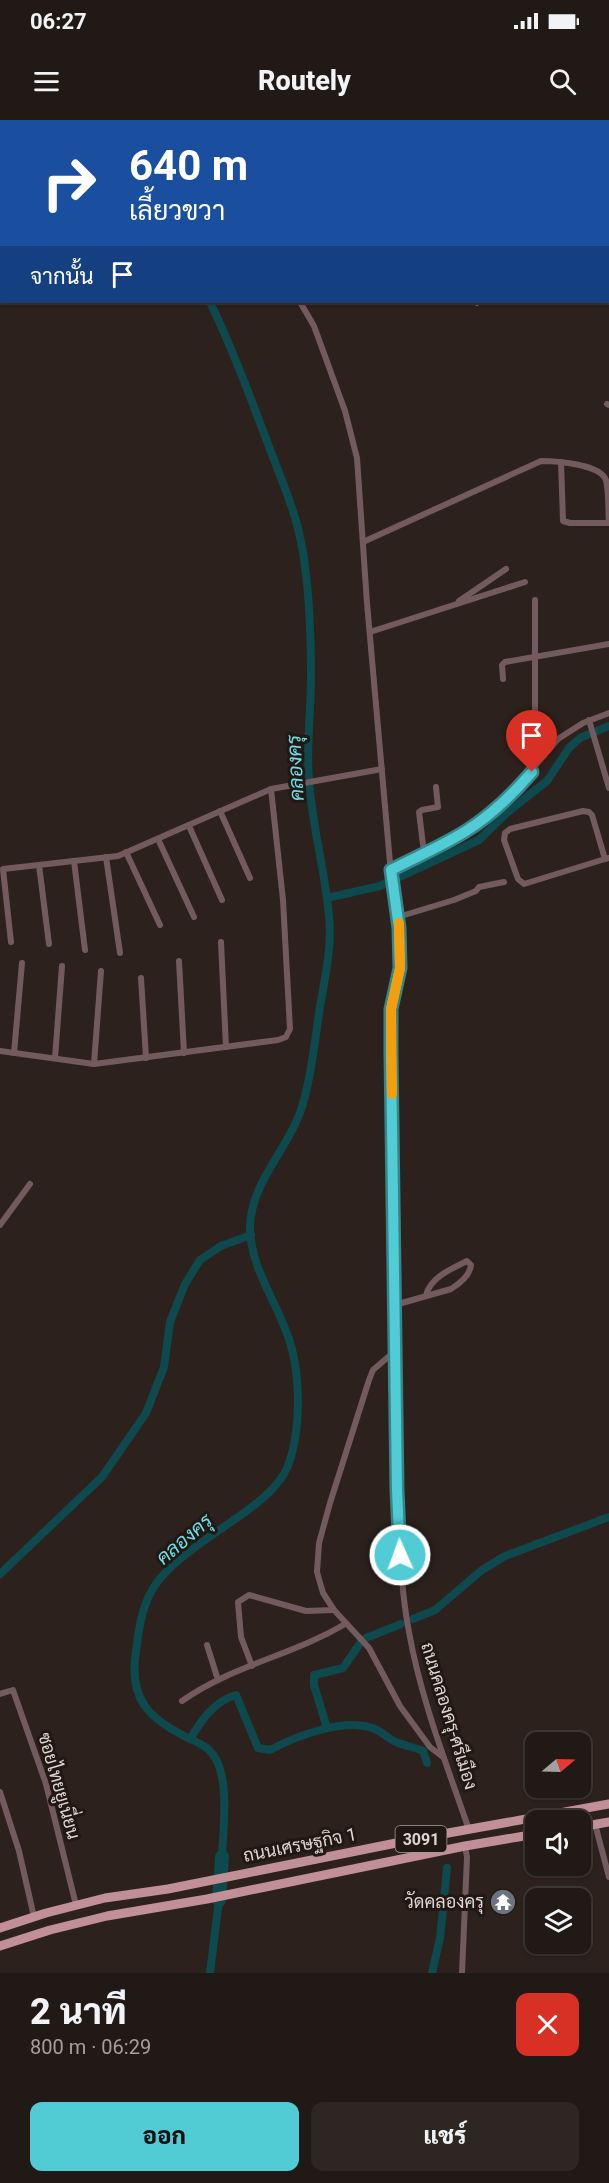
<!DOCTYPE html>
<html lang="th">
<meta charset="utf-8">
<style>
body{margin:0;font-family:Roboto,Sarabun,sans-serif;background:#2d2622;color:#f1f3f6;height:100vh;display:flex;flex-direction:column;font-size:22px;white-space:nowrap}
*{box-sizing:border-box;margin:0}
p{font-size:20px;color:#a2a0a0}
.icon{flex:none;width:33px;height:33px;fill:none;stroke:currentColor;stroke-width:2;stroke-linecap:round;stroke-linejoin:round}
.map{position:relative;height:1853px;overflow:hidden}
.side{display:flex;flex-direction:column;background:#211915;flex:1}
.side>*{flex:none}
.top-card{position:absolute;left:0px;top:0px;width:609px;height:183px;box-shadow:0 2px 4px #0004,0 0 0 2px #3e3834;background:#1a4fa0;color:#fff;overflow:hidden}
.needle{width:39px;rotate:71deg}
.fabs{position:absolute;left:525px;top:1612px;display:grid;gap:12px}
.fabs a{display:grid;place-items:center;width:66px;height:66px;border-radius:12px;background:#211915;box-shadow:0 2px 4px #0004,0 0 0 2px #3e3834;font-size:30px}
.pin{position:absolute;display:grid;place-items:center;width:51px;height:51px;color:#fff;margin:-62px -26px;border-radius:50% 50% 50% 0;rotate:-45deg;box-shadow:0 0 6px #0007}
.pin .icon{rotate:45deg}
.me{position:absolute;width:66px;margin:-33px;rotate:358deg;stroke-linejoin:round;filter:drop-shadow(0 0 4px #0008)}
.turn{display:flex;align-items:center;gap:21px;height:126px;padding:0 30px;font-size:27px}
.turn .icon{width:78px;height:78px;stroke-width:2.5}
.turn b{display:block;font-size:42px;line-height:51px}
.then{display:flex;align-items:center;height:57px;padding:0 30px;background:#0003;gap:12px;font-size:22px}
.round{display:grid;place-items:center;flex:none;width:63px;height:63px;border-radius:12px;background:#2d2622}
.summary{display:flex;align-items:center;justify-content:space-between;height:102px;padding:0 30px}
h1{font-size:36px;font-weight:800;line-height:45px}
.cta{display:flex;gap:12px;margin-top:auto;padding:12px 30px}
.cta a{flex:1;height:69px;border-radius:12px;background:#51ccd4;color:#111;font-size:24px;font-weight:800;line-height:69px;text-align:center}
.cta a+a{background:#2d2622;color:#f1f3f6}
.status{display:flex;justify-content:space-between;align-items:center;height:42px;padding:0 30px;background:#211915;direction:ltr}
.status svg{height:16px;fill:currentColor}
header{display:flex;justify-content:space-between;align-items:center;height:78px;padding:0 30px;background:#211915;font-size:27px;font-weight:800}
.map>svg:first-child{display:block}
</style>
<div class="status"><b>06:27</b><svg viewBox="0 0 49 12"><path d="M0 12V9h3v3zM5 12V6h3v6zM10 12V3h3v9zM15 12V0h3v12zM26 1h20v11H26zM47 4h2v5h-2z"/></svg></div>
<header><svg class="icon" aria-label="menu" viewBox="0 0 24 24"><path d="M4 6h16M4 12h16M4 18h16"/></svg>Routely<svg class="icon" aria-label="search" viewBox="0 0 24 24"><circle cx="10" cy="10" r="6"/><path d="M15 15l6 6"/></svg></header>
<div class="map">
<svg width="609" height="1853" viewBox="0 0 609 1853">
<rect width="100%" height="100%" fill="#2c211c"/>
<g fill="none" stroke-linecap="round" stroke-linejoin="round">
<g stroke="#0e494e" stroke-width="8">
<path d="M59 0 61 2"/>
<path d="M253 2 256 0"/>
<path d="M210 182C232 228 250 276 268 324 284 367 300 400 305 447 310 483 311 521 311 558 311 592 306 626 309 660 312 706 325 750 329 796 332 825 326 852 321 881 315 917 312 955 301 990 287 1031 251 1062 250 1107 250 1145 273 1176 286 1211 301 1248 302 1308 288 1346 279 1367 259 1382 241 1395 214 1414 166 1443 151 1472 140 1492 138 1517 135 1539 131 1582 151 1599 186 1617 196 1622 208 1626 214 1636 230 1659 223 1710 222 1737"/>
<path d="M327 778 380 766 479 720 509 691 547 661 569 628 580 618 609 606"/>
<path d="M0 1454 102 1357 146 1293 164 1247 170 1202 185 1164 200 1140 221 1126 251 1115"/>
<path d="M413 1499 435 1490 482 1450 505 1436 609 1397"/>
<path d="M366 1518 401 1504"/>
<path d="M327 1608 314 1565V1555L343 1548 361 1522"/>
<path d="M190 1619C201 1601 214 1581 236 1575L258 1628 270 1630C296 1616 343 1598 372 1608 381 1610 388 1619 396 1622 405 1626 414 1627 423 1631L427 1643"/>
<path d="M210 1853 219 1780"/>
<path d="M432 1853 440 1818 447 1748"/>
</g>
<path stroke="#0e494e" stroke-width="14" d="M219 1780 222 1737"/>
<g stroke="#725a5e" stroke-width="6">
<path d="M187 0 188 2"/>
<path d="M397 0 398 2"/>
<path d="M231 2 234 0"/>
<path d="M503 2 505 0"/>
<path d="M300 182 314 206 345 291 357 338 367 483 391 754 399 808 400 848 391 889V933L397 1370C400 1417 400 1466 409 1512 421 1580 447 1645 469 1710"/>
<path d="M475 182 477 183"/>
<path d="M607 284 609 285"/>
<path d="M561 342 563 401 570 403H609"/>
<path d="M363 422 541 341C556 341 600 344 606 360 609 372 608 390 609 403"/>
<path d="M535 480V608L544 636"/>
<path d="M459 481 506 449"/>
<path d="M370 512 525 462"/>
<path d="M503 559 502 545 505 542 609 524"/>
<path d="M589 600 609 668"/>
<path d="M220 691 250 758"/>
<path d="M189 706 222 780"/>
<path d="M158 719 194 797"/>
<path d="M126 732 160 805"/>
<path d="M424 733 419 692 422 690 438 687 436 667"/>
<path d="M106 737 120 833"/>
<path d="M605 739 592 695 589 692 583 691 510 709 505 713 504 720 518 759 524 764 605 739 609 738"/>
<path d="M74 741 85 830"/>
<path d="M39 745 49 824"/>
<path d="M391 751 447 722 477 703 512 673 558 619 583 603 609 593"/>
<path d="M398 797 454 780 476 771 479 767 504 762"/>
<path d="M11 822 3 749 118 736 271 669 382 649"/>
<path d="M221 822 226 927"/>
<path d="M179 841 184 933"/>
<path d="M141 858 146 938"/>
<path d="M0 931 94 944 278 920 286 917 290 909 283 780 271 669"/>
<path d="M14 933 22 843"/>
<path d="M55 938 62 846"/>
<path d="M94 944 101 851"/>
<path d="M0 1105 30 1064"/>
<path d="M395 1185 451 1169C459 1164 470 1155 471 1145L467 1141C451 1149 431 1157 426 1175"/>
<path d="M395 1231 373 1250 369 1260 330 1383 319 1423 317 1452 323 1473 334 1490 369 1528 400 1586 430 1627 444 1638"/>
<path d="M207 1525 218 1560"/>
<path d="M252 1546 241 1517 238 1482 249 1475 306 1491 334 1490"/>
<path d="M0 1574 13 1570 14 1573 46 1664 76 1785"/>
<path d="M182 1581C231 1546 293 1535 345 1504"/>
<path d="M0 1672 19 1731 34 1797"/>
<path d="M595 1704 609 1757"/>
<path d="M462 1853 467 1737 465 1726"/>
</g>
<g stroke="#c19097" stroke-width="9">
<path d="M580 1707 609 1702"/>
<path d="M0 1808 46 1793 105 1778 168 1769 426 1717 609 1684"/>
<path d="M0 1826 50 1810 107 1796 207 1779 465 1726 536 1714"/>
</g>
</g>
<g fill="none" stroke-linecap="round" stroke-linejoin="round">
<g stroke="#35858a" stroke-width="15">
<path id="route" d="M400 1435 397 1370 391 933V889L400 848 399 808 391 750C416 737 442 726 466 711 490 696 513 674 532 652"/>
</g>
<use href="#route" stroke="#51ccd4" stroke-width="10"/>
<path stroke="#f59e0b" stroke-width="10" d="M392 974 391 889 400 848 399 803"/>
</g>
<defs>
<g id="temple-disc" transform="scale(1.35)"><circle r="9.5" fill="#6b7280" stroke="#221813"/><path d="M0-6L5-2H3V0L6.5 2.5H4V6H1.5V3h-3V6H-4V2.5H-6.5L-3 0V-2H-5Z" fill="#fff"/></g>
</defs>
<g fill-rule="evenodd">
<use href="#temple-disc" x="503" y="1782"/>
</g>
<g text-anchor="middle" stroke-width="6" stroke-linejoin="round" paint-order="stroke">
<rect fill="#221813" stroke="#a59d99" stroke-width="1.5" x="395.5" y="1706" width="51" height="26" rx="4.5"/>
<g font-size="16" font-weight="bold" fill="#ddd6d2">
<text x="421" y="1725">3091</text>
</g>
<g font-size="18" fill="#ddd6d2" stroke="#221813">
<text transform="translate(449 1596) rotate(73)" y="6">ถนนคลองครุ-ศรีเมือง</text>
<text transform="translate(59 1666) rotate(74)" y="6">ซอยไทยยูเนี่ยน</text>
<text transform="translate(300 1725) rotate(-11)" y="6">ถนนเศรษฐกิจ 1</text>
</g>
<g font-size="18" fill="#ddd6d2" stroke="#221813" text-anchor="end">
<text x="484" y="1788">วัดคลองครุ</text>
</g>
<g font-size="20" font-style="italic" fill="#6fdde8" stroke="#221813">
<text transform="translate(295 648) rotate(-93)" y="7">คลองครุ</text>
<text transform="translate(184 1419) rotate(-40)" y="7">คลองครุ</text>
</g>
</g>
</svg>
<div class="fabs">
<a><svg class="needle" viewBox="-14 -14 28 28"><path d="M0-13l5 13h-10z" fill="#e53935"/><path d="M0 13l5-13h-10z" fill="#a2a0a0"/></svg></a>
<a><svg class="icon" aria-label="sound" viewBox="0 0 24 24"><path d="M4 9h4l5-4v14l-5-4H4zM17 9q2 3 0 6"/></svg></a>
<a><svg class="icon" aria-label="layers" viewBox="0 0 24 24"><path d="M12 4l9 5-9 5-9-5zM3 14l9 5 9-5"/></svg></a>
</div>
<div class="pin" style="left:532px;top:652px;background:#d93025"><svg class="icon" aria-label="arrive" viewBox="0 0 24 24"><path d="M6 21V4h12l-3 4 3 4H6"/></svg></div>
<svg class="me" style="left:400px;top:1435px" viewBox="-20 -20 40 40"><circle r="17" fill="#51ccd4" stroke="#fff" stroke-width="3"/><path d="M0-11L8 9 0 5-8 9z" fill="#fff"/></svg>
<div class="top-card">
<div class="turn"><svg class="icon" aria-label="right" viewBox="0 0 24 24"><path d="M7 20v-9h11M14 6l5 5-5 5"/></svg><div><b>640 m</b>เลี้ยวขวา</div></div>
<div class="then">จากนั้น<svg class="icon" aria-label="arrive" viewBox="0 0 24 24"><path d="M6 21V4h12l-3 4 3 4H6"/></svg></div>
</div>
</div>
<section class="side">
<div class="summary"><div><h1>2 นาที</h1><p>800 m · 06:29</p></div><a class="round" style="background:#d93025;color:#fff"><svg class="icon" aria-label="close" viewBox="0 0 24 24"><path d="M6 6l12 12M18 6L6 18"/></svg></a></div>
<div class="cta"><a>ออก</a><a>แชร์</a></div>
</section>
